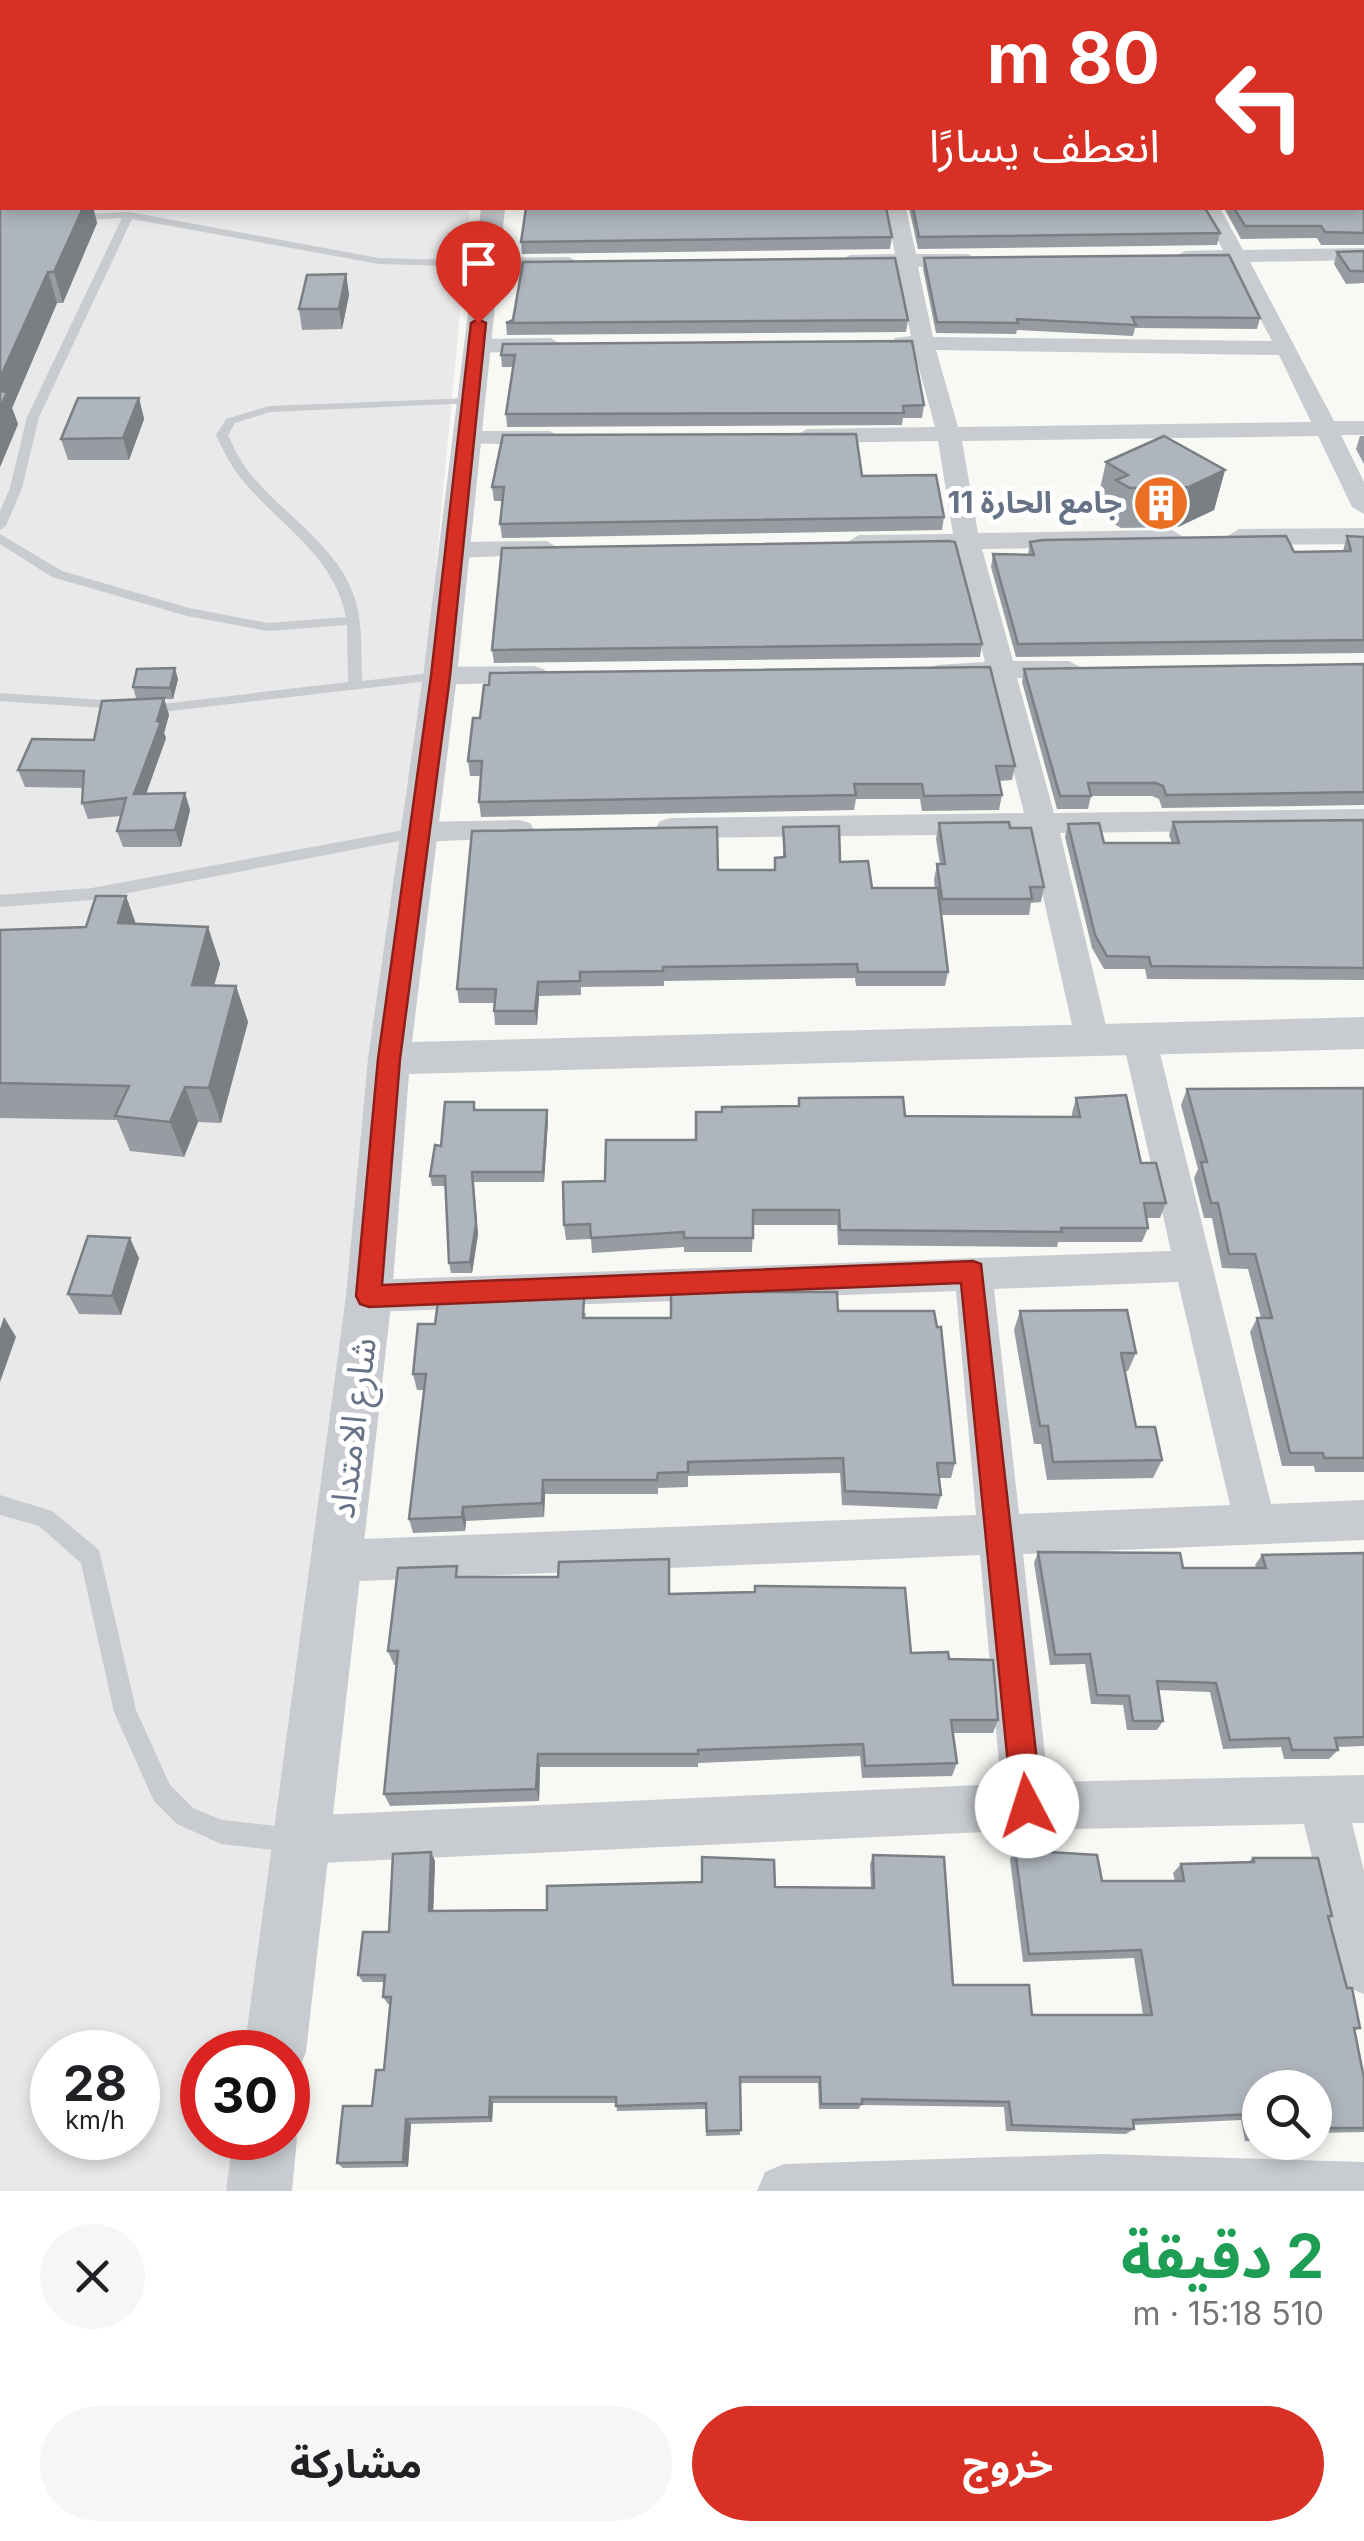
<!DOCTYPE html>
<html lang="ar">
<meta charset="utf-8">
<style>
body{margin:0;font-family:Inter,"Noto Sans Arabic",sans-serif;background:#f6f6f6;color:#202124;direction:rtl;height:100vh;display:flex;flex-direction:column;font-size:38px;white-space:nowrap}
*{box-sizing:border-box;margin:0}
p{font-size:32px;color:#757577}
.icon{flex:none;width:55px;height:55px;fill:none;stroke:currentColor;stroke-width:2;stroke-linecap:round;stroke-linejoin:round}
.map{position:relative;height:2191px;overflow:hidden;direction:ltr}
.drawer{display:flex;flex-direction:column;background:#fff;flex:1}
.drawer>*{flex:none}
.top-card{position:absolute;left:0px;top:0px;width:1365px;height:210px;box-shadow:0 5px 15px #0003;direction:rtl;background:#d93025;color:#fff;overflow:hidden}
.fabs{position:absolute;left:1242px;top:2070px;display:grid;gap:20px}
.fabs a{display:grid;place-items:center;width:90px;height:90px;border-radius:50%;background:#fff;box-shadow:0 5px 15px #0003;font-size:50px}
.speed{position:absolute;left:30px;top:2030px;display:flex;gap:20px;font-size:50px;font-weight:700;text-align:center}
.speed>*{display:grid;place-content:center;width:130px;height:130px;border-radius:50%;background:#fff;box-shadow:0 5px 15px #0003;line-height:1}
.speed small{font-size:25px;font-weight:400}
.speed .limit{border:15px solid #d22;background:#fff;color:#111}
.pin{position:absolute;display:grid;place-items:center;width:85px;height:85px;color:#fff;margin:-102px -42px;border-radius:50% 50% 50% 0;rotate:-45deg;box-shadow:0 0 10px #0007}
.pin .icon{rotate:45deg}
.me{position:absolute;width:110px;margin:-55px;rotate:355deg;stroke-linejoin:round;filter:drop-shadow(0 0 8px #0008)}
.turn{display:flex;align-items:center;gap:35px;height:210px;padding:0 40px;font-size:45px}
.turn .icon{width:130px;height:130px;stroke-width:2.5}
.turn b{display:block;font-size:70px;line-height:85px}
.round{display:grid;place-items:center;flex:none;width:105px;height:105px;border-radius:52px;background:#f6f6f6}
.overview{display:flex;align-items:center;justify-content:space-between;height:170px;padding:0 40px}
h1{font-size:60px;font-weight:700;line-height:75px;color:#1e9e55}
.cta{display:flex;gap:20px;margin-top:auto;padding:20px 40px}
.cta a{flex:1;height:115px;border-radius:60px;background:#d93025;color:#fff;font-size:40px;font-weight:700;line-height:115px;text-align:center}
.cta a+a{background:#f6f6f6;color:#202124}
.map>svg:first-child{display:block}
</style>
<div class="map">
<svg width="1364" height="2191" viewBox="0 0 1364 2191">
<rect width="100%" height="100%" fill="#f8f8f5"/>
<path fill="#e8e9e8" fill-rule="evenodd" d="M0 0H490L2 2V208H470L389 1059 379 1068 270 2052H202V2138H260L254 2191H0ZM52 2052H138V2138H52Z"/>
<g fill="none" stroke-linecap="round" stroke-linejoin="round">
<g fill="#c8cbcf" fill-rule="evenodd">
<path d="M0 92 2 93V99L0 98Z"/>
<path d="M129 212 379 258 490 261 495 264 490 267 379 264 132 219 39 417 22 488 6 526 0 530V511L10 488 27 417 122 218 75 221 70 218 75 215Z"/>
<path d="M471 398 475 399V403L270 412 235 423 228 435C235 450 241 463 252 476 286 517 340 547 356 602 363 628 361 655 362 681L440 672 445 673V679L162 712 0 701V693L162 704 348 682 347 625 268 631 187 616 52 577 0 544V534L62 571 189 608 268 623 346 617C334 556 282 527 244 482 232 468 224 452 216 435L226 419 269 406Z"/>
<path d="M420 827 425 828 428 832 425 836 92 900 0 907V895L92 888Z"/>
<path d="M0 1495 52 1511 99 1550 136 1710 170 1785 193 1808 222 1820 293 1828 301 1832 305 1840 301 1848 293 1852 221 1844 177 1824 154 1801 114 1712 81 1563 39 1526 0 1515Z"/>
</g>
<g fill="#c8cbcf" fill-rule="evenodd">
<rect x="809" y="0" width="16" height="2"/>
<path d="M886 208H906L916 254H968L978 260 968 266 918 267 933 337 1272 341 1230 262 1185 263 1175 257 1185 251 1223 250 1200 208H1220L1243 250 1364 248V260L1250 262 1334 421H1364V435H1341L1364 482V514L1352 507 1318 436 962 441 978 533 1172 530 1185 538 1172 546 982 549 1013 661H1069L1083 669 1069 677 1017 678 1054 813 1364 809V829L1060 833 1109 1038 1104 1047 1092 1051 1080 1047 1075 1038 1029 834 671 838 660 835 656 828 660 821 671 818 1024 813 990 679 936 677 932 671 936 665 985 662 956 549 859 551 846 543 859 535 953 534 938 441 807 443 795 436 807 429 935 427 914 350 895 348 892 343 895 338 911 336 897 267H850L840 261 850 255 895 254ZM936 350 1279 355 1311 422 958 427Z"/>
<path d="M569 257 579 263 576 267 490 270 480 264 490 258Z"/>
<path d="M551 338 562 345 559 350 477 353 466 346 477 339Z"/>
<path d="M466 431H550L562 438 550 445 458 443 454 438Z"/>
<path d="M1364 528V544L1239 545 1226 537 1239 529Z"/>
<path d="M547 541 560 549 556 554 453 558 440 550 453 542Z"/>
<path d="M534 666 544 669 548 675 544 681 440 685 430 682 426 676 430 670 440 667Z"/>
<path d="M519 820 530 823 534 830 530 837 420 842 409 839 405 832 409 825 420 822Z"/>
<path d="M1139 1024 1151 1028 1156 1037 1271 1504 1364 1500V1540L1023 1554 1048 1782 1364 1775V1823H1352L1364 1871V1994L1346 1987 1339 1969 1304 1824 1027 1830 298 1864 281 1857 274 1840 281 1823 298 1816 1001 1784 980 1555 337 1582 322 1576 315 1561 322 1546 337 1540 976 1515 956 1291 369 1312 355 1308 350 1296 355 1284 369 1280 1171 1251 1122 1037 1127 1028ZM1178 1282 1230 1505 1019 1514 994 1289Z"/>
<path d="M1101 2154 1364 2162V2191H757L765 2172 784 2164Z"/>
</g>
<g fill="#c8cbcf" fill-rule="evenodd">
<path d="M500 0H520V2H501Z"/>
<path d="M481 208H505L457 676 412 1042 1364 1017V1049L409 1074 392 1296 306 2052 297 2074 288 2078V2052H244L346 1296 368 1059 423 676Z"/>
<path d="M288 2115 297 2138 292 2191H226L233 2138H288Z"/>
</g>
</g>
<g fill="#969ca2">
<path d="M0 0H191L188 2H2V90H0Z"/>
<path d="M196 0H273L270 2H196Z"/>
<path d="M1362 53 1364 54V245H1321L1317 238 1241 239 1224 208H1362Z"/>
<path d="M0 139H2V208H107L94 210 97 223 63 303H57L12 408 18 424 0 467Z"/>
<path d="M909 208H1205L1220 233 1217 245 918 249Z"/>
<path d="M892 237 890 249 522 254 521 242Z"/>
<path d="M1364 251V283L1346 284 1334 264 1337 252Z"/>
<path d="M924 258 1260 318 1257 329 1135 328 1133 336 1017 330 1016 334 936 333 923 269Z"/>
<path d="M346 274 349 295 342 329 302 330 299 309Z"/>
<path d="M908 320 906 332 507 335 506 323Z"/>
<path d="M912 341 924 405 922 418H903L902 425 507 427 506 414 513 367H502L501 355Z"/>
<path d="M139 398 144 419 129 460H68L61 439Z"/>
<path d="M1360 436H1364V464L1356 449Z"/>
<path d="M1106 462 1225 470 1214 510 1178 527 1121 528 1108 520 1110 509 1097 502Z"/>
<path d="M862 476 944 517 942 530 502 538 500 524 503 501H494L492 487Z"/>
<path d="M1347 536 1364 537V653L1016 657 991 567 993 554 1028 555 1030 542 1294 552 1343 551Z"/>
<path d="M982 644 980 657 494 663 492 650Z"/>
<path d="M1364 664V805L1162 808 1159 799 1152 796H1091L1088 809H1057L1022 682 1024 669Z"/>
<path d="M178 679 173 699H164L169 715 164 733 166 738 146 794 185 793 190 810 181 847H123L117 831 121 816 88 819 82 803 83 788 25 787 18 770 94 740 155 699 136 698 133 687Z"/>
<path d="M468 761 1015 766 1012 780 999 781 1002 795 999 810 922 811 920 799H856L854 810 481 817 479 802 481 776H470Z"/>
<path d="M1364 820V980L1147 979 1145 969H1104L1092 948 1065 837 1068 824 1104 843H1172L1169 835 1173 822Z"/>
<path d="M939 823 1010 828 1044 887 1041 902 1031 903 1029 915H941L948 972 945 986H856L855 978 664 981V986L581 987V995L539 996 537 1025H495L494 1011 495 1003H459L457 989 718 870H775V858L783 857V827L840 862 872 888H935L934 880 937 864H940L936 839Z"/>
<path d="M126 896 136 924 208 927 220 964 214 986H236L248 1022 221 1123 198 1122 184 1157 130 1151 117 1120 0 1118V930L86 927Z"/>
<path d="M1364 1088V1472H1315L1314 1466H1282L1250 1332 1257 1318H1261L1248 1269 1222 1268 1212 1218H1204L1194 1178 1198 1169 1181 1105 1187 1089Z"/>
<path d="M799 1098 905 1116 1072 1117V1113L1076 1098 1141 1163 1166 1203 1160 1218H1146L1148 1228 1142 1242H1058L1057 1247 838 1245 837 1225H753L752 1252H684V1247L592 1253 591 1239 566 1240 564 1225 605 1181 695 1140 722 1112 798 1106Z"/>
<path d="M474 1102 475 1110 548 1121 544 1182H474L478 1234 472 1273H451L449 1263 446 1186H432L430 1176 441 1146Z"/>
<path d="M139 1258 121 1315 79 1314 68 1294Z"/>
<path d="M838 1311 955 1463 951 1478H939L941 1495 937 1509 842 1505 840 1473 688 1476V1487L658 1488V1494H545L544 1517 466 1521 465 1531 413 1533 409 1519 424 1390H417L413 1374 435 1324 586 1313 585 1318H671Z"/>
<path d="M1020 1311 1136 1353 1128 1371H1125L1136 1427 1162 1460 1153 1478 1047 1480 1041 1444H1034L1014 1330Z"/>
<path d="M1038 1552 1183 1568H1256L1255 1565 1262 1555 1364 1553V1746L1337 1747 1338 1750 1329 1759H1284L1281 1747 1223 1749 1210 1692 1158 1690 1163 1721 1157 1730H1127L1123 1705 1091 1704 1085 1664 1050 1665 1034 1563Z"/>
<path d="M460 1577 670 1594 911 1653 949 1659 998 1720 993 1733H953L957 1763 952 1776 862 1778 860 1756 698 1763V1767H540L539 1801 390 1806 384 1794 396 1665H394L388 1651Z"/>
<path d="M1015 1850 1102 1881H1175L1173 1873 1181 1864 1248 1862 1253 1858 1332 1916 1329 1918 1347 1988 1360 2028 1354 2031 1364 2078V2132L1315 2133V2088H1260V2141H1245L1241 2120 1134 2125V2129L1126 2134 1006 2131 1004 2107 861 2105 859 2109H819L818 2083H740V2135L706 2136 705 2109 617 2111 616 2103H493L492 2122 411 2124 408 2167 343 2168 337 2163 372 2106 384 2070 390 2004H388L383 1997 385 1982H363L358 1975 389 1932 435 1861 433 1911 547 1910 775 1887 871 1888 870 1864 873 1855 953 1985 1032 2015H1143L1134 1958 1023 1962 1010 1859Z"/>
</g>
<g fill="#7a7f84">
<path d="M152 0H191L188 2H149Z"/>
<path d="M235 0H273L270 2H236Z"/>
<path d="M83 208H93L97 223 63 303 54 272Z"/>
<path d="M48 272 57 303 12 408 18 424 0 467V378Z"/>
<path d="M346 274 349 295 342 329 339 309Z"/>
<path d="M139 398 144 419 129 460 123 438Z"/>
<path d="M1225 470 1214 510 1178 527 1189 487Z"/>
<path d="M175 668 178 679 173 699 170 688Z"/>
<path d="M164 698 169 715 164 733 166 738 140 811 134 794Z"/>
<path d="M185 793 190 810 181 847 175 830Z"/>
<path d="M126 896 139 933 118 923Z"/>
<path d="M208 927 220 964 204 1021 192 985Z"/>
<path d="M538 982 539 996 537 1025 535 1011Z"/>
<path d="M236 986 248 1022 221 1123 209 1088Z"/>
<path d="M185 1087 198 1122 184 1157 170 1122Z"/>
<path d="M547 1110 548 1121 544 1182 543 1172Z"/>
<path d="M472 1172 478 1234 472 1273 470 1262Z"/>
<path d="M130 1238 139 1258 121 1315 112 1296Z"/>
<path d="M4 1317 16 1337 0 1382V1329Z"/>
<path d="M543 1480 545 1494 544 1517 542 1503Z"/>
<path d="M463 1507 466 1521 465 1531 462 1517Z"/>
<path d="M538 1754 540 1767 539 1801 536 1789Z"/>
<path d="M431 1852 435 1861 433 1919 429 1911Z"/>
<path d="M490 2097 493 2103 492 2122 489 2117Z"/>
<path d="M406 2119 411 2124 408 2167 403 2162Z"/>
</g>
<g fill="#aeb5bc" stroke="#7a7f84" stroke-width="2.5">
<path d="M0 0H152L149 2H2V63L0 62Z"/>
<path d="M296 0H435V2H295Z"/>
<rect x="541" y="0" width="272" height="2"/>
<path d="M912 0H1364V43L1362 49V2H913Z"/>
<path d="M1362 53 1364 54V101H1362Z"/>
<path d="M1362 105 1364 110V162L1362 163Z"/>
<rect x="0" y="139" width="2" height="45"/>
<path d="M1362 166 1364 172V233L1325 232 1321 226H1245L1234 208H1362Z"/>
<path d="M0 196H2V208H83L54 272H48L0 378Z"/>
<path d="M526 208H886L892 237 521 242Z"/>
<path d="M913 208H1205L1220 233 919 237Z"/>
<path d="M1364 251V271H1350L1337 252Z"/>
<path d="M1229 255 1260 318 1132 317 1136 325 1017 319 1018 323 937 322 924 258Z"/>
<path d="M895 258 908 320 506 323 513 320 523 262Z"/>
<path d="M346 274 339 309H299L307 275Z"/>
<path d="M912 341 924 405 903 406 904 413 506 414 515 355H501L503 344Z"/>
<path d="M0 391 7 392 0 408Z"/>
<path d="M78 398H139L123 438 61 439Z"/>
<path d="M856 434 862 476 936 475 944 517 500 524 504 487H492L503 435Z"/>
<path d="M1164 436 1225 470 1189 487 1130 488 1116 480 1128 475 1106 462Z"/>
<path d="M1286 536 1294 552 1351 551 1347 536 1364 537V640L1018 644 993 554 1034 555 1030 542 1043 540Z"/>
<path d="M949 541 955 542 982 644 492 650 502 548Z"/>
<path d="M1364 664V792L1166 795 1163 786 1156 783H1088L1091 796H1060L1024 669Z"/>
<path d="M990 667 1015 766H996L1002 795 924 796 922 784H854L856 795 479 802 482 761H468L473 718H480L484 685H489L490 673Z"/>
<path d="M175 668 170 688 133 687 137 669Z"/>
<path d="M164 698 157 721 161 722 134 794 185 793 175 830 117 831 126 798 82 803 84 771 18 770 32 739 94 740 102 701Z"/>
<path d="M1364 820V968L1151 966 1149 957 1107 956 1095 935 1068 824 1099 823 1104 843H1179L1173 822Z"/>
<path d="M1009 822 1010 828H1031L1044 887H1030L1032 899H942L937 864H945L939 823Z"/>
<path d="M839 826 840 862 868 861 872 888H938L948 972H858L857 964 663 967V971L580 972V981L538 982 535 1011H494L496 989H457L472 831 717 827 718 870H775V858L785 857 783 827Z"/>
<path d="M96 896H126L118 923 208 927 192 985 236 986 209 1088 185 1087 170 1122 115 1116 129 1086 0 1083V930L86 927Z"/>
<path d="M1364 1088V1458H1324L1323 1453H1290L1257 1318H1272L1255 1254H1229L1218 1203H1211L1201 1162H1207L1187 1089Z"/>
<path d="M1126 1095 1141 1163H1156L1166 1203H1144L1148 1228H1061L1062 1232 840 1230 839 1210H753V1238H684V1232L591 1238 590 1224 564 1225 563 1182 605 1181 606 1140H696V1112H722V1107L799 1106V1098L903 1097 905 1116 1080 1117 1076 1098Z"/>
<path d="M445 1102H474V1110H547L543 1172H472L476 1224 470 1262 449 1263 445 1176H430L435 1145 441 1146Z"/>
<path d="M88 1236 130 1238 112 1296 68 1294Z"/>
<path d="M671 1292H837L838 1311H934L937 1327H941L955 1463H937L941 1495 845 1491 843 1458 688 1462V1472L658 1473 657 1480H543L542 1503 463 1507 462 1517 409 1519 426 1374H413L418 1324H435L438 1302 584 1297 583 1318H671Z"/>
<path d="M1127 1310 1136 1353H1121L1136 1427H1155L1162 1460 1053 1462 1048 1426H1040L1020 1311Z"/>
<path d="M1038 1552 1180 1553 1183 1568H1266L1262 1555 1364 1553V1737L1335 1738 1338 1750H1292L1289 1738 1230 1740 1216 1683 1157 1681 1163 1721H1133L1129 1696 1097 1695 1090 1654 1055 1655Z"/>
<path d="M669 1559V1594L755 1592V1586L905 1588 911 1653 948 1652 949 1659 993 1660 998 1720H951L957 1763 865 1766 863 1744 698 1750V1754H538L536 1789 384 1794 398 1651H388L398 1568 457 1566 456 1577H558L559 1562Z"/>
<path d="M1015 1850 1097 1855 1102 1881H1184L1181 1864 1254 1862 1253 1858H1318L1332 1916H1328L1347 1988H1352L1360 2028H1354L1364 2078V2128H1315V2088H1260V2136H1255L1251 2114 1133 2120 1134 2129 1012 2125 1009 2102 862 2099V2104H821L820 2077H740L741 2130 707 2131 706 2103 616 2106V2097H490L489 2117 406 2119 403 2162 337 2163 343 2106H372L376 2070H384L391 1997H383L385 1975H358L363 1932H389L393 1854 431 1852 429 1911 547 1910V1886L702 1882V1857L774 1860 775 1887 874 1888 873 1855 944 1857 953 1985H1029L1032 2015H1152L1141 1950 1029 1954Z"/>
</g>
<path fill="#d93025" stroke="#8d1f18" stroke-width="2.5" d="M478 319 486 323 450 676 400 1059 382 1285 973 1261 981 1264 1042 1806 1038 1817 1027 1822 1016 1817 1012 1806 961 1283 369 1307 360 1304 356 1296 378 1059 431 676 471 323Z"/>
<defs>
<g id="building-disc" transform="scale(2.875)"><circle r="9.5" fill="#ea6f23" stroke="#fff"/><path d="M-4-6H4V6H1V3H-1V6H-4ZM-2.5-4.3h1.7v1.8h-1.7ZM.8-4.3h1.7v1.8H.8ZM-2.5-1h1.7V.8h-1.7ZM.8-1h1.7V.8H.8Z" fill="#fff"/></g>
</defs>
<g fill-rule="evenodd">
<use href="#building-disc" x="1161" y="503"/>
</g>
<g text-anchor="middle" stroke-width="10" stroke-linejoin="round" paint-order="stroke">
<g font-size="30" font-weight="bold" fill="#667387" stroke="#fff" text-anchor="end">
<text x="1122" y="513">جامع الحارة 11</text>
</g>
<g font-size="35" fill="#667387" stroke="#fff">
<text transform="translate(353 1428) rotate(-83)" y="12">شارع الامتداد</text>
</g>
</g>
</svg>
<div class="fabs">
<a><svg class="icon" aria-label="search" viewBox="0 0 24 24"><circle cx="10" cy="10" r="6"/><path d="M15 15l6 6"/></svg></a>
</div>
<div class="speed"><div>28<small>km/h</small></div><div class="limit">30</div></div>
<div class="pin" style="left:478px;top:323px;background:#d93025"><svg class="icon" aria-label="arrive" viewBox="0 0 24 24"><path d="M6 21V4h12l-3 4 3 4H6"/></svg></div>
<svg class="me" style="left:1027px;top:1806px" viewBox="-20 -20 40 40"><circle r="19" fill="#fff"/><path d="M0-13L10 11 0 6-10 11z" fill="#d93025"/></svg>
<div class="top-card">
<div class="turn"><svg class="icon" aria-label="left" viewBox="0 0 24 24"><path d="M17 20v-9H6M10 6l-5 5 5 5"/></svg><div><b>80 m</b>انعطف يسارًا</div></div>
</div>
</div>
<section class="drawer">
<div class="overview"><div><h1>2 دقيقة</h1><p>510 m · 15:18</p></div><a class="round"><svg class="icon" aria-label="close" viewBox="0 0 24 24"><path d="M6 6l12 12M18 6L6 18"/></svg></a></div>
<div class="cta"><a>خروج</a><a>مشاركة</a></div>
</section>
